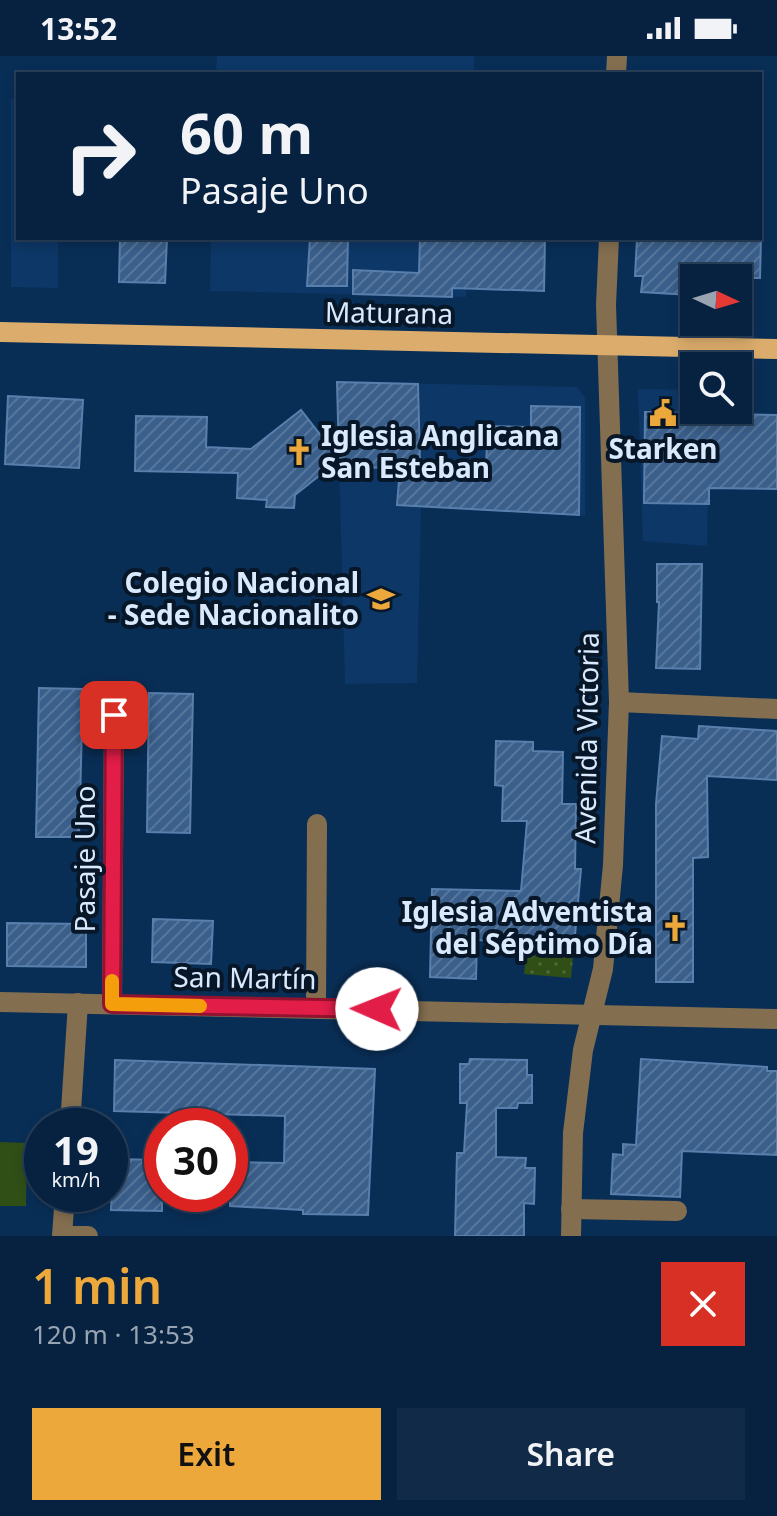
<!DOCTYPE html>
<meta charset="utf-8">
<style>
body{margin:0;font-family:"Noto Sans",sans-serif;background:#102a47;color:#f1f3f6;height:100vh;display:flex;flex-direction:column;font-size:30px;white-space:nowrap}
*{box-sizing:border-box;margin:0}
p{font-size:26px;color:#98a4b1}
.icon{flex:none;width:44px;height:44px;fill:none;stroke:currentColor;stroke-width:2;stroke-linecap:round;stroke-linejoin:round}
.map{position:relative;height:1180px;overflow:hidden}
.details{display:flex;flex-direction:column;background:#072240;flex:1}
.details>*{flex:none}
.hud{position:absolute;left:16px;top:16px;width:746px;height:168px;border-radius:0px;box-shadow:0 4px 12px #0003,0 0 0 2px #283f59;background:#072240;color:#f1f3f6;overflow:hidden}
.needle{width:52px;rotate:94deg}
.buttons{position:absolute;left:680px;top:208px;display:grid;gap:16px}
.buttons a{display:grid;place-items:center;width:72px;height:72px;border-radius:0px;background:#072240;box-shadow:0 4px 12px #0003,0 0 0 2px #283f59;font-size:40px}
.speed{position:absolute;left:24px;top:1052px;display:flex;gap:16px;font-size:40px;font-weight:700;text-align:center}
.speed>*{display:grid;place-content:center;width:104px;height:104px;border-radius:50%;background:#072240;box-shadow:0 4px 12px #0003,0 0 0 2px #283f59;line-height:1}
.speed small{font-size:20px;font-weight:400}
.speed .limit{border:12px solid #d22;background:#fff;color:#111}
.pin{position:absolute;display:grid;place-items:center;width:68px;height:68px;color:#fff;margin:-34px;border-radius:16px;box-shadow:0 4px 12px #0006}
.me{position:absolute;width:88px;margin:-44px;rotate:271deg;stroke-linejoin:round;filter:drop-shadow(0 0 6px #0008)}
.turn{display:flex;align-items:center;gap:28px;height:168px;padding:0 32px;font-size:36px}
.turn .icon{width:104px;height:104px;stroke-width:2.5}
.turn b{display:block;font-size:56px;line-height:68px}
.round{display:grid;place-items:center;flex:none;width:84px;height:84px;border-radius:0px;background:#102a47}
.head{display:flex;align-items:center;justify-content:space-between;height:136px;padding:0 32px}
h1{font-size:48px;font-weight:600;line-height:60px;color:#eda83b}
.primary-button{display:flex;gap:16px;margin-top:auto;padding:16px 32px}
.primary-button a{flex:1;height:92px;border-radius:0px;background:#eda83b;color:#111;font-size:32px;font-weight:600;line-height:92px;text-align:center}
.primary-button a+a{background:#102a47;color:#f1f3f6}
.status{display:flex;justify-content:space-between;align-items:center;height:56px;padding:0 40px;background:#072240;direction:ltr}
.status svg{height:22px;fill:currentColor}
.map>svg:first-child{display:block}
</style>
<div class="status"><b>13:52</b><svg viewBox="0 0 49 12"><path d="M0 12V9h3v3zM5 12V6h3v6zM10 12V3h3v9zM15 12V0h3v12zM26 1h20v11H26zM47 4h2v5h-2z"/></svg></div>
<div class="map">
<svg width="777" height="1180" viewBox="0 0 777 1180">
<defs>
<pattern id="grass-dots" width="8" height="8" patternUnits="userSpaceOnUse" patternTransform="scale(2)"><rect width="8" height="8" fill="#2f4f17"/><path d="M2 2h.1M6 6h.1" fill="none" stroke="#4d683a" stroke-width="1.8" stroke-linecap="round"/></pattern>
<pattern id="building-hatch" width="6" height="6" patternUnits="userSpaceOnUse" patternTransform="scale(2)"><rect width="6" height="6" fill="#3a5f8b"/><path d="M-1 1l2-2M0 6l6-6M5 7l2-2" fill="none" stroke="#56769c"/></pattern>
</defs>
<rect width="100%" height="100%" fill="#092e56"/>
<g fill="#0d3766">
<path d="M217 0H474V18H216Z"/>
<path d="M11 43H18V182H58V232L11 231Z"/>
<path d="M211 182H468L466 241 210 235Z"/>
<path d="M337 326 577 331 585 342V460L421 451 417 627 345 628Z"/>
<path d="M638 333 694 334V354H709L707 490 643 485Z"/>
</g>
<path fill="url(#grass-dots)" d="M527 886 574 890 571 922 524 918Z"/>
<path fill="#2f4f17" d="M0 1086 27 1087 26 1150H0Z"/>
<g fill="url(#building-hatch)" stroke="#597fad" stroke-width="2">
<path d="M120 182H167L165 227 119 226Z"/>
<path d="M310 182H348L347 230H307Z"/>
<path d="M420 182H545L544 235 452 232V241L353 238V214L419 217Z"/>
<path d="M637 182H761L760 222H691L690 239 641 236 643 220H635Z"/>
<path d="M337 326 418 328 420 406 486 408 488 370 531 371V350L580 351 579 459 397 449 400 412 339 411V404L295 439 294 452 266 451 267 444 237 442 238 417 135 415 136 360 207 361 206 391 251 393 301 354 339 403Z"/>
<path d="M8 340 83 344 79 412 5 408Z"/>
<path d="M645 356 777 359V433L709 432V448L644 447Z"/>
<path d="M657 508H702L700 613 656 612 659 546H657Z"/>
<path d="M39 632 83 633 79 781H36Z"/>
<path d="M149 637 193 638 190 777 147 776Z"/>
<path d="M699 670 777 675V724L707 720 708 801 693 802V926H656V748L662 680 698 683Z"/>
<path d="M496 685 533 686V695L563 696 562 748H576L575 813H581L574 890 477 884 476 923 430 921 432 833 521 835 527 765H502L503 730 495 729Z"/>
<path d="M153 863 213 865 211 908 152 906Z"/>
<path d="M7 867 86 868V911L7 910Z"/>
<path d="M470 1003 527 1004V1019H532V1047H518L517 1052H496V1101L526 1102 525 1112H535L534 1148 524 1147V1180H455L457 1097H464L467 1047H460V1008H469Z"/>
<path d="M641 1003 767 1011V1015H777V1099L682 1095 680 1141 611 1138 613 1098 623 1099V1088L636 1089Z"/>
<path d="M115 1004 375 1013 368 1159 303 1158V1154L230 1150V1106L284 1107 285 1060 114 1055Z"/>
<path d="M113 1103 162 1104V1155L111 1154Z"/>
</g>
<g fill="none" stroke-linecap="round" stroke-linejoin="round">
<g stroke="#846e50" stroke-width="20">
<path d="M616 18 617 0"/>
<path d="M619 646 777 653"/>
<path d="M0 946 777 963"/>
<path d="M112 948 114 659"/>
<path d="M316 952 317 768"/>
<path d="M70 1070 78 947"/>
<path d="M571 1153 677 1155"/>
<path d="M62 1180 65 1138"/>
<path d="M62 1180H88"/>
<path d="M571 1180 573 1077 583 994 603 913 613 809 619 646 606 249 609 182"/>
</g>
<path stroke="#dbac6c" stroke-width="20" d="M0 276 777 293"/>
</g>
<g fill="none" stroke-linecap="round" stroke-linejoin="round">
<g stroke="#92132f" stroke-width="20">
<path id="route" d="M114 659 112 948 377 953"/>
</g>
<use href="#route" stroke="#e11d48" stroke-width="14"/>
<path stroke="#f59e0b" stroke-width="14" d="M112 925V948L200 950"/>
</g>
<defs>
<g id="civic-bare" transform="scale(2.16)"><path d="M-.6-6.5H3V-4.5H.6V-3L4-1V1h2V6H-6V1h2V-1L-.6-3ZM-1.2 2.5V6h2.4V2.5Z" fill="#eda83b" stroke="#081728" stroke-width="2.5" paint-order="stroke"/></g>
<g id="church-bare" transform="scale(2.16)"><path d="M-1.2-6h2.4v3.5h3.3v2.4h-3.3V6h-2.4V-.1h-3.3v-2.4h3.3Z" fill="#eda83b" stroke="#081728" stroke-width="2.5" paint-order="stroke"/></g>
<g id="school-bare" transform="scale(2.16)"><path d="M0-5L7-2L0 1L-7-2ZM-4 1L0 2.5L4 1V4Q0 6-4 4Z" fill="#eda83b" stroke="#081728" stroke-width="2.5" paint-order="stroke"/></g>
</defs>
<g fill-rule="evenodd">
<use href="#civic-bare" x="663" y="357"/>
<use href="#church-bare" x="299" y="396"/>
<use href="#school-bare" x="381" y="543"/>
<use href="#church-bare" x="675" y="872"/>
</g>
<g text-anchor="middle" stroke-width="8" stroke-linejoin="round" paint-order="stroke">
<g font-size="28" fill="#d9e9fe" stroke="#081728">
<text transform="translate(389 257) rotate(1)" y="10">Maturana</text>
<text transform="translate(587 682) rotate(-89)" y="10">Avenida Victoria</text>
<text transform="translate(85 803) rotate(-90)" y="10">Pasaje Uno</text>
<text transform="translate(245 922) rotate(1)" y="10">San Martín</text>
</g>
<g font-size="28" font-weight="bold" fill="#d9e9fe" stroke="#081728" text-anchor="end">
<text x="321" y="390" text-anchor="start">Iglesia Anglicana<tspan x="321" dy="32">San Esteban</tspan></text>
<text x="663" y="403" text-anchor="middle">Starken</text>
<text x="359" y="537">Colegio Nacional<tspan x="359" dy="32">- Sede Nacionalito</tspan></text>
<text x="653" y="866">Iglesia Adventista<tspan x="653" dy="32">del Séptimo Día</tspan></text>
</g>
</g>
</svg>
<div class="buttons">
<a><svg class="needle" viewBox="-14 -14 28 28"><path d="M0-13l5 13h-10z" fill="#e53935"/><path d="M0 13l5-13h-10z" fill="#98a4b1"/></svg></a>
<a><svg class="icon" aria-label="search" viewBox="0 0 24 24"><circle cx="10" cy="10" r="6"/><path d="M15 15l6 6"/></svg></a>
</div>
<div class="speed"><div>19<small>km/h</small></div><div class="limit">30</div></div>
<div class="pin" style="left:114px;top:659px;background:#d93025"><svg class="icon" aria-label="arrive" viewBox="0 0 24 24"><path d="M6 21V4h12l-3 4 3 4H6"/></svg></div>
<svg class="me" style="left:377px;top:953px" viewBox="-20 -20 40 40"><circle r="19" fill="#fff"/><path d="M0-13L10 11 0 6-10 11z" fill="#e11d48"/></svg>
<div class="hud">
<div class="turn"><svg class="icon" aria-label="right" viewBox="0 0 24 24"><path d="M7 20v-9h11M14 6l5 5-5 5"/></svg><div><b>60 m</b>Pasaje Uno</div></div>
</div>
</div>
<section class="details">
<div class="head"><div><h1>1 min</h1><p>120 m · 13:53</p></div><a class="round" style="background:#d93025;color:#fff"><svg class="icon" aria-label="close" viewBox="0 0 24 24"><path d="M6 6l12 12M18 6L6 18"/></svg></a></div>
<div class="primary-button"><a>Exit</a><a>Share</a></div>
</section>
